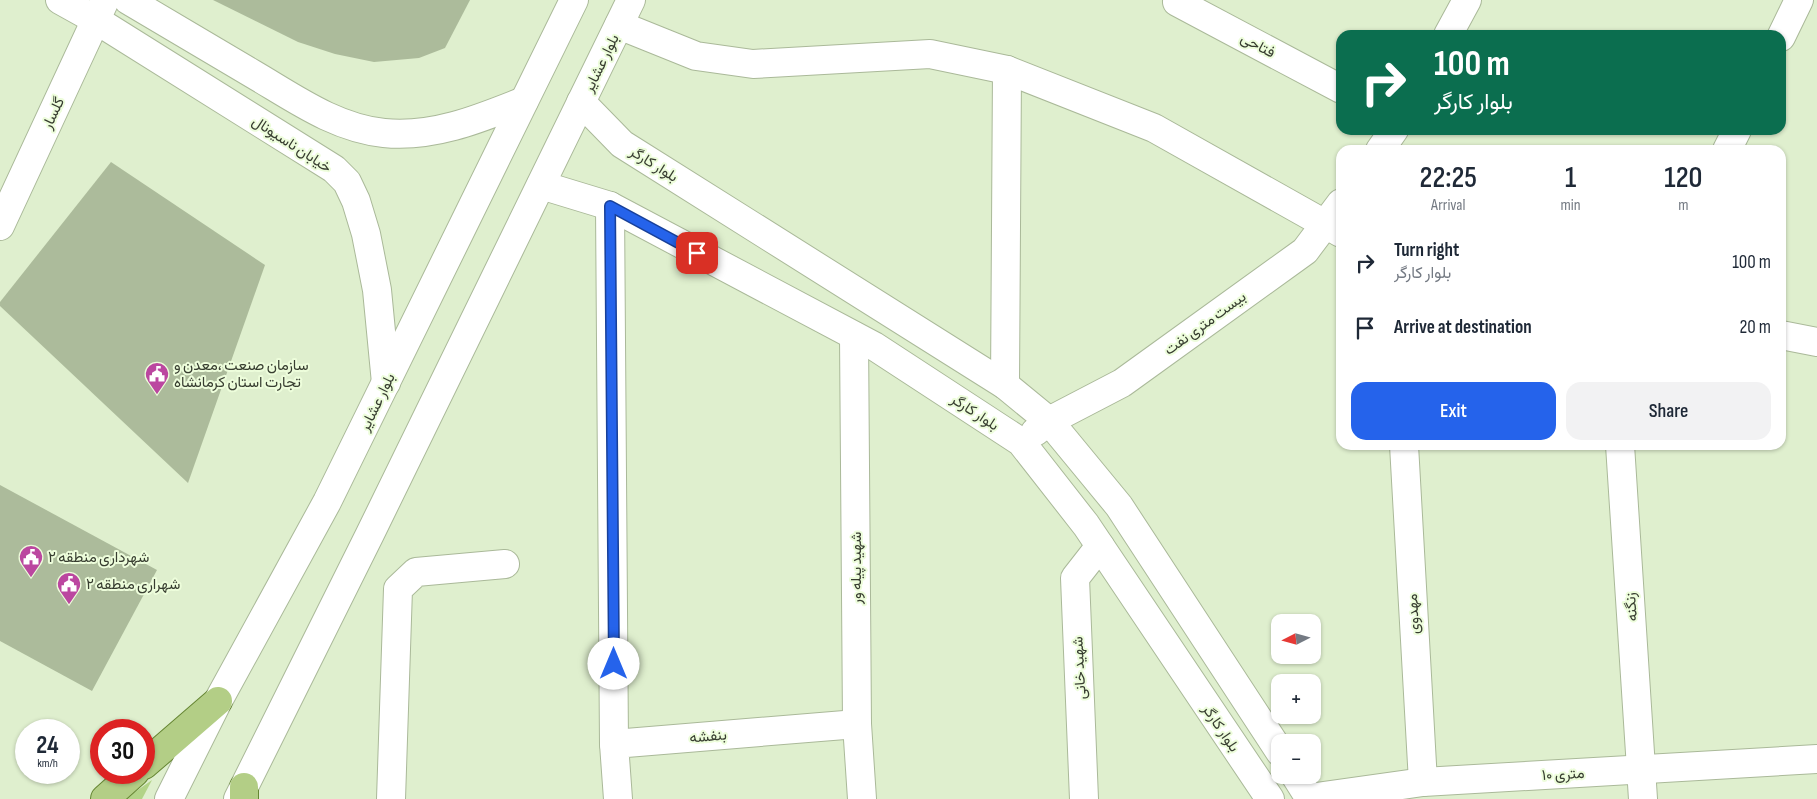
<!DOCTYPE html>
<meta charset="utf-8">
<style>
body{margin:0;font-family:"Sofia Sans Condensed",Vazirmatn,sans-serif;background:#f2f2f3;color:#1f2937;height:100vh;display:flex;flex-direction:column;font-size:19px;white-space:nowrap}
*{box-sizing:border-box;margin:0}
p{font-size:16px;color:#747a83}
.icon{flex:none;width:28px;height:28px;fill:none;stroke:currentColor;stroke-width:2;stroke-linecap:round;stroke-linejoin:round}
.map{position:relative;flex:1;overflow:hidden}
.panel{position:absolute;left:1336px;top:145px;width:450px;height:305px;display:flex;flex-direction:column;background:#fff;border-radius:15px;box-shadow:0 1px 4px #0004}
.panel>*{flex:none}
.banner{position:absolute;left:1336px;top:30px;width:450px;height:105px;border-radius:15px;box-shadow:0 1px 4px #0004;background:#0b6e4f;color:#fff;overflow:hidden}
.needle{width:32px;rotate:264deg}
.fabs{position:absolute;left:1271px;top:614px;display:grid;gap:10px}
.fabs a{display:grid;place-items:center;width:50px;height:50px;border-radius:10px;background:#fff;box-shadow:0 1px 4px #0004;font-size:25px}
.speed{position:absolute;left:15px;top:719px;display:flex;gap:10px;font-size:25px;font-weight:700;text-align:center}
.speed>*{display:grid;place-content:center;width:65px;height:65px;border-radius:50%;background:#fff;box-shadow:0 1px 4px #0004;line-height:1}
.speed small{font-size:12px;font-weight:400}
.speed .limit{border:8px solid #d22;background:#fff;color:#111}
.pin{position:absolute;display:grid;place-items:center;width:42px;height:42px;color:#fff;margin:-21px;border-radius:10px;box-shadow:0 2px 8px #0006}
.me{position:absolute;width:55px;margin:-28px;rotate:0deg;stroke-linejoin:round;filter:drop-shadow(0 0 4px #0008)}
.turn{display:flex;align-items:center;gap:18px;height:105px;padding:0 15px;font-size:22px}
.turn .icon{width:65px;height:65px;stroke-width:2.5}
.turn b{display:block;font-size:35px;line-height:42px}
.eta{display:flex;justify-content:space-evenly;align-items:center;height:85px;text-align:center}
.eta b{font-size:30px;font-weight:600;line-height:35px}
.cta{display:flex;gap:10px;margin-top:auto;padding:10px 15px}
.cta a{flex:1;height:58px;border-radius:15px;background:#2563eb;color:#fff;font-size:20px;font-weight:600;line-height:58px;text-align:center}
.cta a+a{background:#f2f2f3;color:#1f2937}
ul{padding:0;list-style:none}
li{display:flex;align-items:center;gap:15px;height:65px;padding:0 15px}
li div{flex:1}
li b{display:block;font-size:19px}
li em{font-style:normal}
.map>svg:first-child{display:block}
</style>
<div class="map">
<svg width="1817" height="799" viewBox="0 0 1817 799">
<rect width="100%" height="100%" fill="#dfefce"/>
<path fill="#b2d387" d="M152 780 142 799H125Z"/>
<g fill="#acbb9b">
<path d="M213 0H470L445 48 419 58 374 62 335 54 298 42Z"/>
<path d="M111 162 265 265 188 483 0 306V302Z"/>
<path d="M0 485 157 570 92 691 0 641Z"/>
</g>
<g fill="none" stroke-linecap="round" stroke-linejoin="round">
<g stroke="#aab999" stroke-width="30">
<g id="street">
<path d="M1178 0 1177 2 1341 89"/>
<path d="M619 25 696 56 753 64 930 54 1007 70 1154 128 1341 233"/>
<path d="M1781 37 1799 0"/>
<path d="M1727 150 1737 130"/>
<path d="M610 206 614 744"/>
<path d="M0 226 105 0"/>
<path d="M1781 335 1817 342"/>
<path d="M854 336 857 724 862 799"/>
<path d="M1005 385 1007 70"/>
<path d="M1404 445 1423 782"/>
<path d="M1620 445 1643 799"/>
<path d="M1309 798 1423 782 1817 759"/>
<path d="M391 799 398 589 416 572 505 564"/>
<path d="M618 799 614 744 857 724"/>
<path d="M1084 799 1075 578 1100 546"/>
</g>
</g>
<g stroke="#aab999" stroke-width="30">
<g id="secondary">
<path d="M60 0 96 20 334 169 347 182 356 201 366 234 377 290 386 383"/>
<path d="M128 0C170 25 211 49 253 74 294 98 335 128 384 133 433 138 479 119 524 101"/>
<path d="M1448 35 1467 0"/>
<path d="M581 102 622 144 1005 385 1049 421 1119 506 1280 752"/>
<path d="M1380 150 1394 130"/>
<path d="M541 185 610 206 874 346 1021 442 1086 525 1270 799"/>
<path d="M1035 432 1049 421 1122 383 1305 251 1341 203"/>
<path d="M1295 775 1310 799"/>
<path d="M169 799 218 701 327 502 574 0"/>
<path d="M238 799 370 534 631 0"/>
</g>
</g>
<g stroke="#668633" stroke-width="30">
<g id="primary">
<path d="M144 765 218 701"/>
<path d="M244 787V799"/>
<path d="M105 799 135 772"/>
</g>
</g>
<use href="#street" stroke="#fff" stroke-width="28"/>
<use href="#secondary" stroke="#fff" stroke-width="28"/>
<use href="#primary" stroke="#b3ce86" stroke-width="28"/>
</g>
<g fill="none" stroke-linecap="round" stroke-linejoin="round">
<g stroke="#184099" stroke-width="12">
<path id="route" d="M614 664 610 206 697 253"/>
</g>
<use href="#route" stroke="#2563eb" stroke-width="9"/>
</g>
<defs>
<g id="civic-pin" transform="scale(1.25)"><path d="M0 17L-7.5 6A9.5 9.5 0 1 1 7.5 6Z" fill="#bb47a0" stroke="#edfddb"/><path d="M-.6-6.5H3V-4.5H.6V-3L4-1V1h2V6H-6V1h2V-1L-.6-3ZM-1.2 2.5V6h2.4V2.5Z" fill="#fff"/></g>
</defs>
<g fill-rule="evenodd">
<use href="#civic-pin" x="157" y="374"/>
<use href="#civic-pin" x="31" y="557"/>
<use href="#civic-pin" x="69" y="584"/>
</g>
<g text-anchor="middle" stroke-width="4" stroke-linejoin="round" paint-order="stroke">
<g font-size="15" fill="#373d30" stroke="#edfddb">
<text transform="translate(1258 45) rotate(28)" y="5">فتاحی</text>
<text transform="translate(601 63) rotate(-64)" y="5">بلوار عشایر</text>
<text transform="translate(53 113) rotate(-65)" y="5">گلسار</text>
<text transform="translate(292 144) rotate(33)" y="5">خیابان ناسیونال</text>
<text transform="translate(654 164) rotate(32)" y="5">بلوار کارگر</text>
<text transform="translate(1205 323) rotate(-36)" y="5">بیست متری نفت</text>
<text transform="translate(377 402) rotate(-64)" y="5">بلوار عشایر</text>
<text transform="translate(975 412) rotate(33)" y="5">بلوار کارگر</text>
<text transform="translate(856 568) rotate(-90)" y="5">شهید پیله ور</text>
<text transform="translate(1631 607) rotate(-94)" y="5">زنگنه</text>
<text transform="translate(1413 614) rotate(-93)" y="5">مهدوی</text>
<text transform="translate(1079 668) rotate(-93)" y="5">شهید خانی</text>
<text transform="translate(1221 728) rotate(56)" y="5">بلوار کارگر</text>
<text transform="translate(708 736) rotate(-5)" y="5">بنفشه</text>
<text transform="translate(1563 774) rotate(-3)" y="5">۱۰ متری</text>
</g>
<g font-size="15" fill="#373d30" stroke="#edfddb" text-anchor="start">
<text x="174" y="370">سازمان صنعت ،معدن و<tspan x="174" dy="17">تجارت استان کرمانشاه</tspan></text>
<text x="48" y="562">شهرداری منطقه ۲</text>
<text x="86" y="589">شهراری منطقه ۲</text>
</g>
</g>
</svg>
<div class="fabs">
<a><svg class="needle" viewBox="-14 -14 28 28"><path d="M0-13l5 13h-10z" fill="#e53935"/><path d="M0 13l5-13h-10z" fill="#747a83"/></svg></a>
<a>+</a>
<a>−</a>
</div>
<div class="speed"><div>24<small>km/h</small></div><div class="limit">30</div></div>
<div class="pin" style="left:697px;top:253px;background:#d93025"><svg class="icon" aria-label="arrive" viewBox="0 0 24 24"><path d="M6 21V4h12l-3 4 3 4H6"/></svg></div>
<svg class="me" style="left:614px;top:664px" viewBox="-20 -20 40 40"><circle r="19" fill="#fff"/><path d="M0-13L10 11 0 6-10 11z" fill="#2563eb"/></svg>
<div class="banner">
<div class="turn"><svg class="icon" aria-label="right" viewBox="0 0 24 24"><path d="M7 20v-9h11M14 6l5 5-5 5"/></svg><div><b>100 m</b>بلوار کارگر</div></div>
</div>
<section class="panel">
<div class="eta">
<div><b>22:25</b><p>Arrival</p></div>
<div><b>1</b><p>min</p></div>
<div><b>120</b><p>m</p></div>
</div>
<ul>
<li><svg class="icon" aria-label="right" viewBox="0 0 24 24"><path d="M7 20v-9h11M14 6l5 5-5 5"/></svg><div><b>Turn right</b><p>بلوار کارگر</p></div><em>100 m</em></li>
<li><svg class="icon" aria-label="arrive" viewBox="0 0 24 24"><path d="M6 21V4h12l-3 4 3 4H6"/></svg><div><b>Arrive at destination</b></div><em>20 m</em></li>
</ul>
<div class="cta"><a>Exit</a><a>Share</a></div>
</section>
</div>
